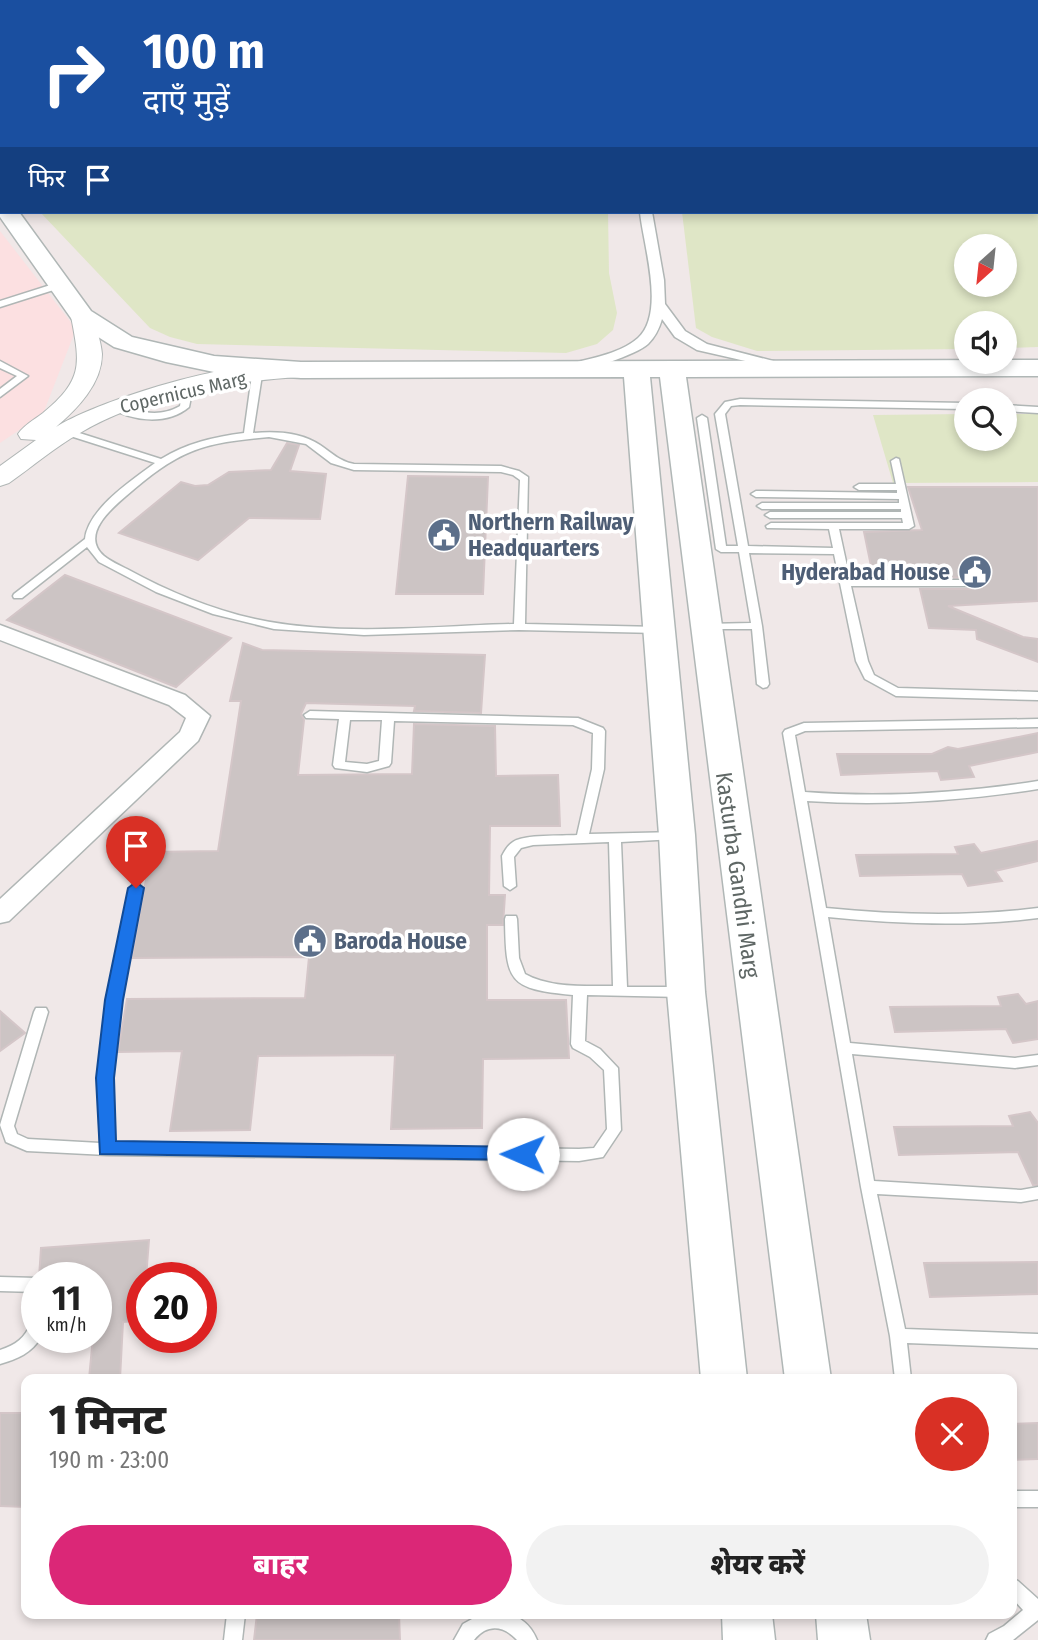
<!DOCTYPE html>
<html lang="hi">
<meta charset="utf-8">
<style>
body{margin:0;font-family:"Fira Sans Condensed","Noto Sans Devanagari",sans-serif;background:#f2f2f2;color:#222;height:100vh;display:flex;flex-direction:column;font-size:26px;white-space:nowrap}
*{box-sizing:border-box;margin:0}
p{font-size:23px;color:#767676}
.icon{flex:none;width:38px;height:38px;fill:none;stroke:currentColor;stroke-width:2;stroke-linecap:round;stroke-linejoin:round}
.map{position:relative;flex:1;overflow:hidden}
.panel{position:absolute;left:21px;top:1374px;width:996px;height:245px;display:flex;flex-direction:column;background:#fff;border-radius:14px;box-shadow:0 4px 10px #0003}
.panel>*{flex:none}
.hud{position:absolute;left:0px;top:0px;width:1040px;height:214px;box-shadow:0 4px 10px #0003;background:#1a4fa0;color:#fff;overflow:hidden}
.needle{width:46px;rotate:207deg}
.controls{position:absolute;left:954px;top:234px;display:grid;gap:14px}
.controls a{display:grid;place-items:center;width:63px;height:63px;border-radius:50%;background:#fff;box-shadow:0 4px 10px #0003;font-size:35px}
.speed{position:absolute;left:21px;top:1262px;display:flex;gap:14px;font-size:35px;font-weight:700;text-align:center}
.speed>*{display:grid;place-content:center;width:91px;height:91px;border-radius:50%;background:#fff;box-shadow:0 4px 10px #0003;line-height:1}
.speed small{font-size:18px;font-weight:400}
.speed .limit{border:10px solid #d22;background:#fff;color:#111}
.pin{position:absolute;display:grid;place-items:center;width:60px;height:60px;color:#fff;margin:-72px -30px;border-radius:50% 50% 50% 0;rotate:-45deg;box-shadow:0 0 7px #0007}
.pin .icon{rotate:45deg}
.me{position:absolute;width:77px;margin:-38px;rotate:271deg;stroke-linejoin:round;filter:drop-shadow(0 0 5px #0008)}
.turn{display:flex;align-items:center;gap:24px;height:147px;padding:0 28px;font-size:32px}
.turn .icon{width:91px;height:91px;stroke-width:2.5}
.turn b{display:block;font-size:49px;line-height:60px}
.then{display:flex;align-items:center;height:66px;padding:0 28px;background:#0003;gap:14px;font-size:26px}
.round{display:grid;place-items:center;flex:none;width:74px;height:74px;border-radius:37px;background:#f2f2f2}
.overview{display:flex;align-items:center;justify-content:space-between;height:119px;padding:0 28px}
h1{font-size:42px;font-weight:800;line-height:52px}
.primary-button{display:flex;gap:14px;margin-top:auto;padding:14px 28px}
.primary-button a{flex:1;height:80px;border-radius:42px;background:#db2777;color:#fff;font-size:28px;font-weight:800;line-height:80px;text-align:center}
.primary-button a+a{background:#f2f2f2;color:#222}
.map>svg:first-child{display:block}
</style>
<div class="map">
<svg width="1038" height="1640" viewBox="0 0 1038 1640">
<rect width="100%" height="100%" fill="#f0e8e8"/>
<path fill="#fce0e1" d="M0 231 76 329 43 414 0 443Z"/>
<g fill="#dfe6c6" fill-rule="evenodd">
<path d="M1038 129V347L1005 348 1004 324H966V349L757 351 712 337 696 328 682 212H1038ZM966 247H1004V285H966Z"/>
<path d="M40 212H608L609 273 617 313 613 330 597 344 566 353 197 344 170 337 150 328Z"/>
<path d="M966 414V439H1004L1005 414H1038V482L893 483 873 415Z"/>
</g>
<g fill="#ccc4c4" stroke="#d4c6c8" stroke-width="2">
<path d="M287 443 299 445 290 471 326 474 320 519 249 518 198 560 119 533 181 482 195 486 208 485 229 472 271 470Z"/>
<path d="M408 476 488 477 483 594H396Z"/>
<path d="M908 487H1038V601L948 606 1023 637 1038 639V662L977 639 976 630 929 628 920 589H972L979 584 973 578 912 577 911 564 871 566 864 532 922 530Z"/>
<path d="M65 575 231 638 176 687 7 620Z"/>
<path d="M243 643 262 650 485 655 481 713 414 711 415 706 306 703 301 714 304 720 298 775 412 774 414 724 495 726 496 776 558 775 560 826H490L489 895H505L503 925H487V1000H566L569 1058 483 1059 482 1128 391 1129 395 1055 258 1056 250 1130 170 1131 182 1051 118 1052 127 999 305 998 309 957 132 958 151 852 218 851 241 701H230Z"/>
<path d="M1038 733V752L969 766 974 777 941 780 938 771 841 775 837 754H932L948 747 958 749Z"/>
<path d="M1038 841V861L995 871 1002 881 968 886 962 874 860 876 856 855 958 854 955 847 974 844 981 853Z"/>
<path d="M1018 994 1026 1004 1038 1001V1039L1013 1043 1006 1029 895 1032 890 1007 1001 1006 998 997Z"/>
<path d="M0 1011 25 1033 0 1051Z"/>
<path d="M1030 1112 1038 1123V1185H1033L1018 1152 899 1155 894 1127 1013 1126 1009 1116Z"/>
<path d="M149 1240 146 1278H142V1320L123 1322 120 1379H89L93 1337H96V1278H39L41 1248Z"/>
<path d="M1038 1262V1294L930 1297 924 1263Z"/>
<path d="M0 1413H26V1507L0 1506Z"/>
<path d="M1038 1423V1459L1012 1460V1424Z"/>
<path d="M257 1614H399L400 1640H254Z"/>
</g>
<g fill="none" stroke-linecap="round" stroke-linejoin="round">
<g stroke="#b0b6b5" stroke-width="3">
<g id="service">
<path d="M60 282 64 285 63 287 0 307V301Z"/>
<path d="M0 361 28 376 0 397V389L17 376 0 368Z"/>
<path d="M257 372 262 375 253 433C275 431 301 432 320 445 332 453 339 461 354 464L501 466 519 471 528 477 525 624 659 627 664 630 659 633 519 630 364 635 274 629 213 614 156 592 99 562 87 547 22 598H14L13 596 14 594 85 539C88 509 132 480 155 463L64 434V430H70L161 459C187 443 214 437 244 433L252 375ZM269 437 306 444 331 463 354 470 501 472 513 475 520 480 514 624C429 626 339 637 255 619 210 609 167 591 127 569 119 565 110 561 104 556 80 535 111 509 126 496 179 450 200 443 269 437Z"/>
<path d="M188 384 193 387 189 407C168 425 132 422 110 407L115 404C138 411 157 419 180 406L183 387Z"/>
<path d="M740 399 966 403V409L740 405 731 406 725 414 748 546 833 548 829 529 767 528 766 526 771 523H903L902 518H770L765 515 770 512H901V509H762L757 506 762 503H899V499L756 497 751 494 756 491 897 493V490H859L854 487 859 484H896L891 461 896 458 899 459 914 526 909 529H839L850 580H972L977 583 972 586H851L868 661 874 675 898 688 1038 692V700L896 696 865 679 856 661 834 554 749 553 762 626 769 684 767 687 763 688 757 684 752 629H702L701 627 702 625 706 624 751 623 739 552H721L716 549 697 418 702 415 707 418 726 546H738L715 414 725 402Z"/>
<path d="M1004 405 1038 407V413L1004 411Z"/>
<path d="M310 711 578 718 603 728 605 731 604 769 589 834 679 832 681 835 679 838 675 839 621 842 627 987H682L687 988 689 992 687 996 682 997 587 995 585 1041 600 1049 618 1068 621 1130 603 1157 579 1161 107 1155 27 1151 6 1142 0 1125 34 1012 36 1008H46L48 1012 14 1126 17 1134 28 1139 100 1143 98 1078 107 1000 130 888 136 883 142 888 121 1000 112 1078 114 1143 579 1149 594 1148 607 1129 604 1070 590 1057 573 1048 571 1044 573 995C508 989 506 982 505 919L506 916H516L517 919 519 958 525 974C550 988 585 986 613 986L609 842 533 845 521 848 514 857 516 886 510 890 504 886 502 856C504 852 508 845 513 842 524 834 562 836 577 835L592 769 593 733 573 725 394 721 391 763 389 766 367 772 335 768 333 765 339 719 306 718 304 715ZM350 720H382L379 761 367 764 345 762Z"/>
<path d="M1038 719V727L805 731 795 735 805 792C884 798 961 793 1038 781V789C961 801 885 806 807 801L826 908C897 915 967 917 1038 908V918C967 927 898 924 828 917L850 1043 1015 1058 1038 1055V1065L1015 1068 852 1054 874 1181 1021 1190 1038 1187V1199L1021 1202 877 1194 905 1329 1038 1334V1348L907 1343 911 1379H895L890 1336 861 1187 783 733 785 730 804 723Z"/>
<path d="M0 1277 37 1278V1292L0 1291Z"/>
<path d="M37 1321V1337H41C32 1353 17 1359 0 1364V1350C16 1345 25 1338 31 1323Z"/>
<rect x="1012" y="1491" width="26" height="16"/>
<path d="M1012 1578 1018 1581 1038 1599V1620L1013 1640H986L989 1634 1004 1626 1023 1610 1012 1598Z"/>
<path d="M227 1614H245L242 1640H224Z"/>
<path d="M481 1614C506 1614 525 1612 537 1640H517C503 1625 487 1624 474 1640H454L463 1624Z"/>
</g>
</g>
<g stroke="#b0b6b5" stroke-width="3">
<g id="pedestrian">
<path d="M542 0H555L541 2Z"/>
<path d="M684 0H701L702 2H685Z"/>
<path d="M756 0H773L755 2Z"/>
<path d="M2 163V171L0 172V164Z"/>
<path d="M640 212H652L664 280 665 304 685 331 707 344 781 363V369L697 350 675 337 662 319C659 329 655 337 648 344 636 355 577 375 562 372V366C586 359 619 355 638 338 666 313 643 244 640 212Z"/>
</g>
</g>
<g stroke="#b0b6b5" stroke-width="3">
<path id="minor" d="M0 625 185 695 210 716 198 741 9 921 0 923V899L180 732 186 718 169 705 0 640Z"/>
</g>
<g stroke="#b0b6b5" stroke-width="2">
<path id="tertiary" d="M82 309 93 316C96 328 101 341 102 354 102 384 77 409 56 427 102 398 255 352 307 365L311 370 307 375 299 377C225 382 145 395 80 433 55 447 32 467 9 483L0 486V466L36 440 21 439 18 434C24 425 34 420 43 413 84 379 80 364 71 316Z"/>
</g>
<g stroke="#b0b7b6" stroke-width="3">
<g id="secondary">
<path d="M0 207 2 212H19L91 311 132 337 214 356 301 362 1038 360V376L686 377 831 1379H785L660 377H650L695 835 705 992 747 1379H701L667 992 659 835 624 377 301 378 214 372 166 362 114 347 73 321 0 217Z"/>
<path d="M722 1614H772L775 1640H723Z"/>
<path d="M816 1614H866L870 1640H818Z"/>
</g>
</g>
<use href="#service" fill="#fff" fill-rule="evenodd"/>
<use href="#pedestrian" fill="#fff" fill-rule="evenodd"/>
<use href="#minor" fill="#fff" fill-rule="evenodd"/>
<use href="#tertiary" fill="#fff" fill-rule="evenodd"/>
<use href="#secondary" fill="#fff" fill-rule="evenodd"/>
</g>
<path fill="#1a73e8" stroke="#114b97" stroke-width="2" d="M136 882 144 888 123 1000 114 1078 116 1141 523 1147 530 1149 533 1154 530 1160 100 1154 96 1078 105 1000 128 888Z"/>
<defs>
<g id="civic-disc" transform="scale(1.75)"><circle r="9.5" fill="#5c6f8a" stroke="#fff"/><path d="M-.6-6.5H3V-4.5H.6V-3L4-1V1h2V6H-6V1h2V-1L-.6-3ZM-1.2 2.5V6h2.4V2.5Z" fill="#fff"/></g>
</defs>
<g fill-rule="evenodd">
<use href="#civic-disc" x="444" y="535"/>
<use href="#civic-disc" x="975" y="572"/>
<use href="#civic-disc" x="310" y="941"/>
</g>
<g text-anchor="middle" stroke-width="7" stroke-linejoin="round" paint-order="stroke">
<g font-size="19" fill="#5f6765" stroke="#fff">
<text transform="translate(183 392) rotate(-13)" y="7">Copernicus Marg</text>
</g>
<g font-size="23" font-weight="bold" fill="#4e5e75" stroke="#fff" text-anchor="start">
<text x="468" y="530">Northern Railway<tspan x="468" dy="26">Headquarters</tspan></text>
<text x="950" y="580" text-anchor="end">Hyderabad House</text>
<text x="334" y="949">Baroda House</text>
</g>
<g font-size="23" fill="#5f6765" stroke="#fff">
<text transform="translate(738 875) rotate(82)" y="8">Kasturba Gandhi Marg</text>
</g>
</g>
</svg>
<div class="controls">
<a><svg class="needle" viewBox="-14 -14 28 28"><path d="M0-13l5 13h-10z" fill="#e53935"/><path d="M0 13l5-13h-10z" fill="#767676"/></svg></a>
<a><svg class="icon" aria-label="sound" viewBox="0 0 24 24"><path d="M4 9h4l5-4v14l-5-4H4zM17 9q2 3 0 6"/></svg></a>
<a><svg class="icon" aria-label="search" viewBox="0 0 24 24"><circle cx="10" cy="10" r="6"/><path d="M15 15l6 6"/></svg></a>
</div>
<div class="speed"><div>11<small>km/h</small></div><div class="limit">20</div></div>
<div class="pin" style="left:136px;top:888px;background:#d93025"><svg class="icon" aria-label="arrive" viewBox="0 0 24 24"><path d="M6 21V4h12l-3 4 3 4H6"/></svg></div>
<svg class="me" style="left:523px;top:1154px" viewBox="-20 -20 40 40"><circle r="19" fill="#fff"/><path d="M0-13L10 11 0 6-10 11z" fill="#1a73e8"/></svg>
<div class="hud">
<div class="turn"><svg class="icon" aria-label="right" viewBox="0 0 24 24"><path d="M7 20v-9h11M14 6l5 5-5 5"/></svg><div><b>100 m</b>दाएँ मुड़ें</div></div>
<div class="then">फिर<svg class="icon" aria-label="arrive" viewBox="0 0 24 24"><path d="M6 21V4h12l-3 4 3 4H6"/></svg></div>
</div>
<section class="panel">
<div class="overview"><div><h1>1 मिनट</h1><p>190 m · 23:00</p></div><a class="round" style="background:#d93025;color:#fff"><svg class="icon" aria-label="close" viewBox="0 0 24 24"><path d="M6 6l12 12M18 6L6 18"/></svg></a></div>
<div class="primary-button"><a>बाहर</a><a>शेयर करें</a></div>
</section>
</div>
